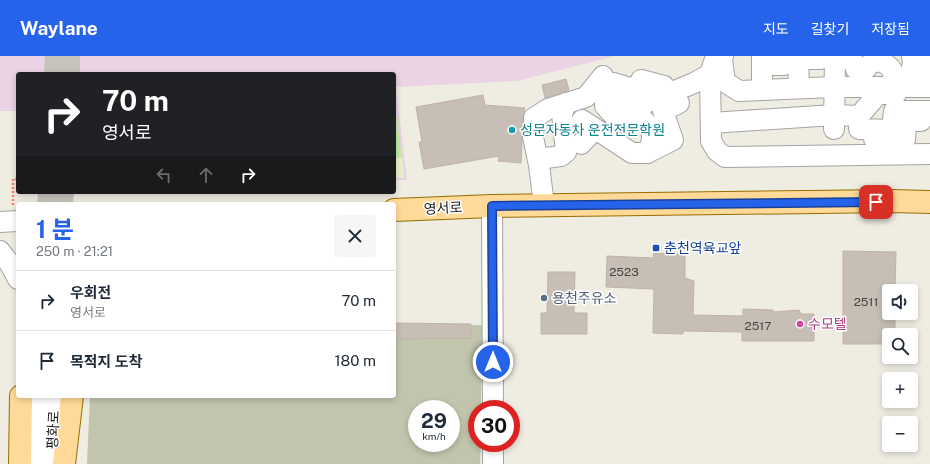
<!DOCTYPE html>
<html lang="ko">
<meta charset="utf-8">
<style>
body{margin:0;font-family:"Public Sans","Noto Sans KR",sans-serif;background:#f6f6f7;color:#1f2937;height:100vh;display:flex;flex-direction:column;font-size:15px;white-space:nowrap}
*{box-sizing:border-box;margin:0}
p{font-size:13px;color:#747a83}
.icon{flex:none;width:22px;height:22px;fill:none;stroke:currentColor;stroke-width:2;stroke-linecap:round;stroke-linejoin:round}
.map{position:relative;flex:1;overflow:hidden}
.details{position:absolute;left:16px;top:146px;width:380px;height:196px;display:flex;flex-direction:column;background:#fff;border-radius:4px;box-shadow:0 2px 6px #0003}
.details>*{flex:none}
.top-card{position:absolute;left:16px;top:16px;width:380px;height:122px;border-radius:4px;box-shadow:0 2px 6px #0003;background:#202124;color:#fff;overflow:hidden}
.tools{position:absolute;left:882px;top:228px;display:grid;gap:8px}
.tools a{display:grid;place-items:center;width:36px;height:36px;border-radius:4px;background:#fff;box-shadow:0 2px 6px #0003;font-size:20px}
.speed{position:absolute;left:408px;top:344px;display:flex;gap:8px;font-size:20px;font-weight:700;text-align:center}
.speed>*{display:grid;place-content:center;width:52px;height:52px;border-radius:50%;background:#fff;box-shadow:0 2px 6px #0003;line-height:1}
.speed small{font-size:10px;font-weight:400}
.speed .limit{border:6px solid #d22;background:#fff;color:#111}
.pin{position:absolute;display:grid;place-items:center;width:34px;height:34px;color:#fff;margin:-17px;border-radius:8px;box-shadow:0 2px 6px #0006}
.me{position:absolute;width:44px;margin:-22px;rotate:0deg;stroke-linejoin:round;filter:drop-shadow(0 0 3px #0008)}
.turn{display:flex;align-items:center;gap:14px;height:84px;padding:0 20px;font-size:18px}
.turn .icon{width:52px;height:52px;stroke-width:2.5}
.turn b{display:block;font-size:28px;line-height:34px}
.lanes{display:flex;align-items:center;height:38px;padding:0 20px;background:#0003;justify-content:center;gap:20px;direction:ltr}
.lanes .off{opacity:.35}
.round{display:grid;place-items:center;flex:none;width:42px;height:42px;border-radius:4px;background:#f6f6f7}
.overview{display:flex;align-items:center;justify-content:space-between;height:68px;padding:0 20px}
h1{font-size:24px;font-weight:700;line-height:30px;color:#2563eb}
ul{padding:0;list-style:none}
li{display:flex;align-items:center;gap:12px;height:60px;padding:0 20px;border-top:1px solid #e0e1e3}
li div{flex:1}
li b{display:block;font-size:15px}
li em{font-style:normal}
header{display:flex;align-items:center;gap:24px;box-sizing:border-box;height:56px;padding:0 20px;background:#2563eb;color:#fff}
header strong{font-size:19px}
nav{display:flex;gap:22px;margin-inline-start:auto;font-size:14px}
.map>svg:first-child{display:block}
</style>
<header>
<strong>Waylane</strong>
<nav><a>지도</a><a>길찾기</a><a>저장됨</a></nav>
</header>
<div class="map">
<svg width="930" height="408" viewBox="0 0 930 408">
<rect width="100%" height="100%" fill="#efece2"/>
<path fill="#e9d3e4" d="M0 0H615L517 25 396 31 407 124H394V18H18V55H0Z"/>
<path fill="#c3c4ad" fill-rule="evenodd" d="M394 269H482L481 353H477V387H481L480 408H87L90 340H394ZM417 353H451V387H417Z"/>
<path fill="#ebf0cb" d="M394 102H402L404 122H394Z"/>
<path fill="#c3eea3" d="M394 42 402 102H394Z"/>
<g fill="#c7beb5" stroke="#c2b3a3">
<path d="M566 23 569 34 545 42 542 29Z"/>
<path d="M483 39 485 49 525 52 523 61 521 107 498 105 499 100 424 113 419 86H422L416 51Z"/>
<path d="M843 195 896 196 895 235H889V257H895V279H889V288H843Z"/>
<path d="M654 197 685 199V222L694 225 693 259 743 260V253L773 254V256L799 254 801 258H814V285H742V276L683 275V278L653 277 654 233 606 231 607 200 653 202Z"/>
<path d="M548 216H575L574 257H587V278H541V257H547Z"/>
<path d="M394 267 471 268V282L394 283Z"/>
</g>
<g fill="none" stroke-linecap="round" stroke-linejoin="round">
<g stroke="#c5c3bb" stroke-width="20" stroke-dasharray="20 10" stroke-linecap="butt">
<path d="M54 18 55 0"/>
<path d="M70 18V0"/>
<path d="M47 148 48 136"/>
<path d="M63 148 64 136"/>
</g>
<g stroke="#a4a4a4" stroke-width="22">
<g id="minor">
<path d="M721 0 715 3 710 18 711 85 717 95 725 101 930 98"/>
<path d="M723 0 722 4 725 26 739 35 833 31H930"/>
<path d="M762 0V34"/>
<path d="M798 0 799 32"/>
<path d="M851 0 856 13 864 15 871 7 881 5C895 13 893 16 894 31"/>
<path d="M912 0 913 8 909 21 920 22 928 14 930 3"/>
<path d="M808 3H821"/>
<path d="M774 9H784"/>
<path d="M618 42 643 48 694 27 710 18"/>
<path d="M859 60V73L892 74 894 55H930"/>
<path d="M582 64 632 97H647C655 81 654 74 641 61L616 62 605 50V39L614 27 637 34 641 24 664 30"/>
<path d="M711 67 834 59 859 60 878 38H896"/>
<path d="M834 73 835 0"/>
<path d="M874 83 905 84 906 65H921"/>
<path d="M581 88 595 73"/>
<path d="M647 97 673 84 663 55 679 47"/>
<path d="M538 103 561 100 566 96 562 58 566 47"/>
<path d="M544 149 539 109 533 81 534 62 548 53 586 41 603 20"/>
<path d="M492 150 493 353"/>
<path d="M0 166 18 165"/>
<path d="M0 195 10 208 18 223"/>
<path d="M493 387V408"/>
<path d="M36 408 39 340"/>
<path d="M52 408 55 340"/>
</g>
</g>
<g stroke="#966e00" stroke-width="24">
<g id="major">
<path d="M394 154 492 150 892 145 930 146"/>
<path d="M20 408 21 340"/>
<path d="M64 408 72 340"/>
</g>
</g>
<path stroke="#ff7d63" stroke-width="2.5" stroke-dasharray="2 2" stroke-linecap="butt" d="M13 149V123H18"/>
<use href="#minor" stroke="#fff" stroke-width="20"/>
<use href="#major" stroke="#ffd997" stroke-width="22"/>
</g>
<g fill="none" stroke-linecap="round" stroke-linejoin="round">
<g stroke="#184099" stroke-width="10">
<path id="route" d="M493 306 492 150 876 146"/>
</g>
<use href="#route" stroke="#2563eb" stroke-width="7"/>
</g>
<circle fill="#0f9aa8" stroke="#fff" stroke-width="1.5" cx="512" cy="74" r="4"/>
<rect fill="#1a4fb4" stroke="#fff" stroke-width="1.5" x="652" y="188" width="8" height="8" rx="2"/>
<circle fill="#5c6f8a" stroke="#fff" stroke-width="1.5" cx="544" cy="242" r="4"/>
<circle fill="#d1479c" stroke="#fff" stroke-width="1.5" cx="800" cy="268" r="4"/>
<g text-anchor="middle" stroke-width="3" stroke-linejoin="round" paint-order="stroke">
<g font-size="12" fill="#484543">
<text x="624" y="220">2523</text>
<text x="866" y="250">2511</text>
<text x="758" y="274">2517</text>
</g>
<g font-size="14" fill="#0d838f" stroke="#fff" text-anchor="start">
<text x="520" y="79">성문자동차 운전전문학원</text>
</g>
<g font-size="14" fill="#1d1d1d" stroke="#fff">
<text transform="translate(443 152) rotate(-3)" y="5">영서로</text>
<text transform="translate(53 374) rotate(-87)" y="5">평화로</text>
</g>
<g font-size="14" fill="#164399" stroke="#fff" text-anchor="start">
<text x="664" y="197">춘천역육교앞</text>
</g>
<g font-size="14" fill="#4e5e75" stroke="#fff" text-anchor="start">
<text x="552" y="247">용천주유소</text>
</g>
<g font-size="14" fill="#b23c85" stroke="#fff" text-anchor="start">
<text x="808" y="273">수모텔</text>
</g>
</g>
</svg>
<div class="tools">
<a><svg class="icon" aria-label="sound" viewBox="0 0 24 24"><path d="M4 9h4l5-4v14l-5-4H4zM17 9q2 3 0 6"/></svg></a>
<a><svg class="icon" aria-label="search" viewBox="0 0 24 24"><circle cx="10" cy="10" r="6"/><path d="M15 15l6 6"/></svg></a>
<a>+</a>
<a>−</a>
</div>
<div class="speed"><div>29<small>km/h</small></div><div class="limit">30</div></div>
<div class="pin" style="left:876px;top:146px;background:#d93025"><svg class="icon" aria-label="arrive" viewBox="0 0 24 24"><path d="M6 21V4h12l-3 4 3 4H6"/></svg></div>
<svg class="me" style="left:493px;top:306px" viewBox="-20 -20 40 40"><circle r="17" fill="#2563eb" stroke="#fff" stroke-width="3"/><path d="M0-11L8 9 0 5-8 9z" fill="#fff"/></svg>
<div class="top-card">
<div class="turn"><svg class="icon" aria-label="right" viewBox="0 0 24 24"><path d="M7 20v-9h11M14 6l5 5-5 5"/></svg><div><b>70 m</b>영서로</div></div>
<div class="lanes"><svg class="icon off" aria-label="left" viewBox="0 0 24 24"><path d="M17 20v-9H6M10 6l-5 5 5 5"/></svg><svg class="icon off" aria-label="ahead" viewBox="0 0 24 24"><path d="M12 20V5M6 11l6-6 6 6"/></svg><svg class="icon" aria-label="right" viewBox="0 0 24 24"><path d="M7 20v-9h11M14 6l5 5-5 5"/></svg></div>
</div>
<section class="details">
<div class="overview"><div><h1>1 분</h1><p>250 m · 21:21</p></div><a class="round"><svg class="icon" aria-label="close" viewBox="0 0 24 24"><path d="M6 6l12 12M18 6L6 18"/></svg></a></div>
<ul>
<li><svg class="icon" aria-label="right" viewBox="0 0 24 24"><path d="M7 20v-9h11M14 6l5 5-5 5"/></svg><div><b>우회전</b><p>영서로</p></div><em>70 m</em></li>
<li><svg class="icon" aria-label="arrive" viewBox="0 0 24 24"><path d="M6 21V4h12l-3 4 3 4H6"/></svg><div><b>목적지 도착</b></div><em>180 m</em></li>
</ul>
</section>
</div>
